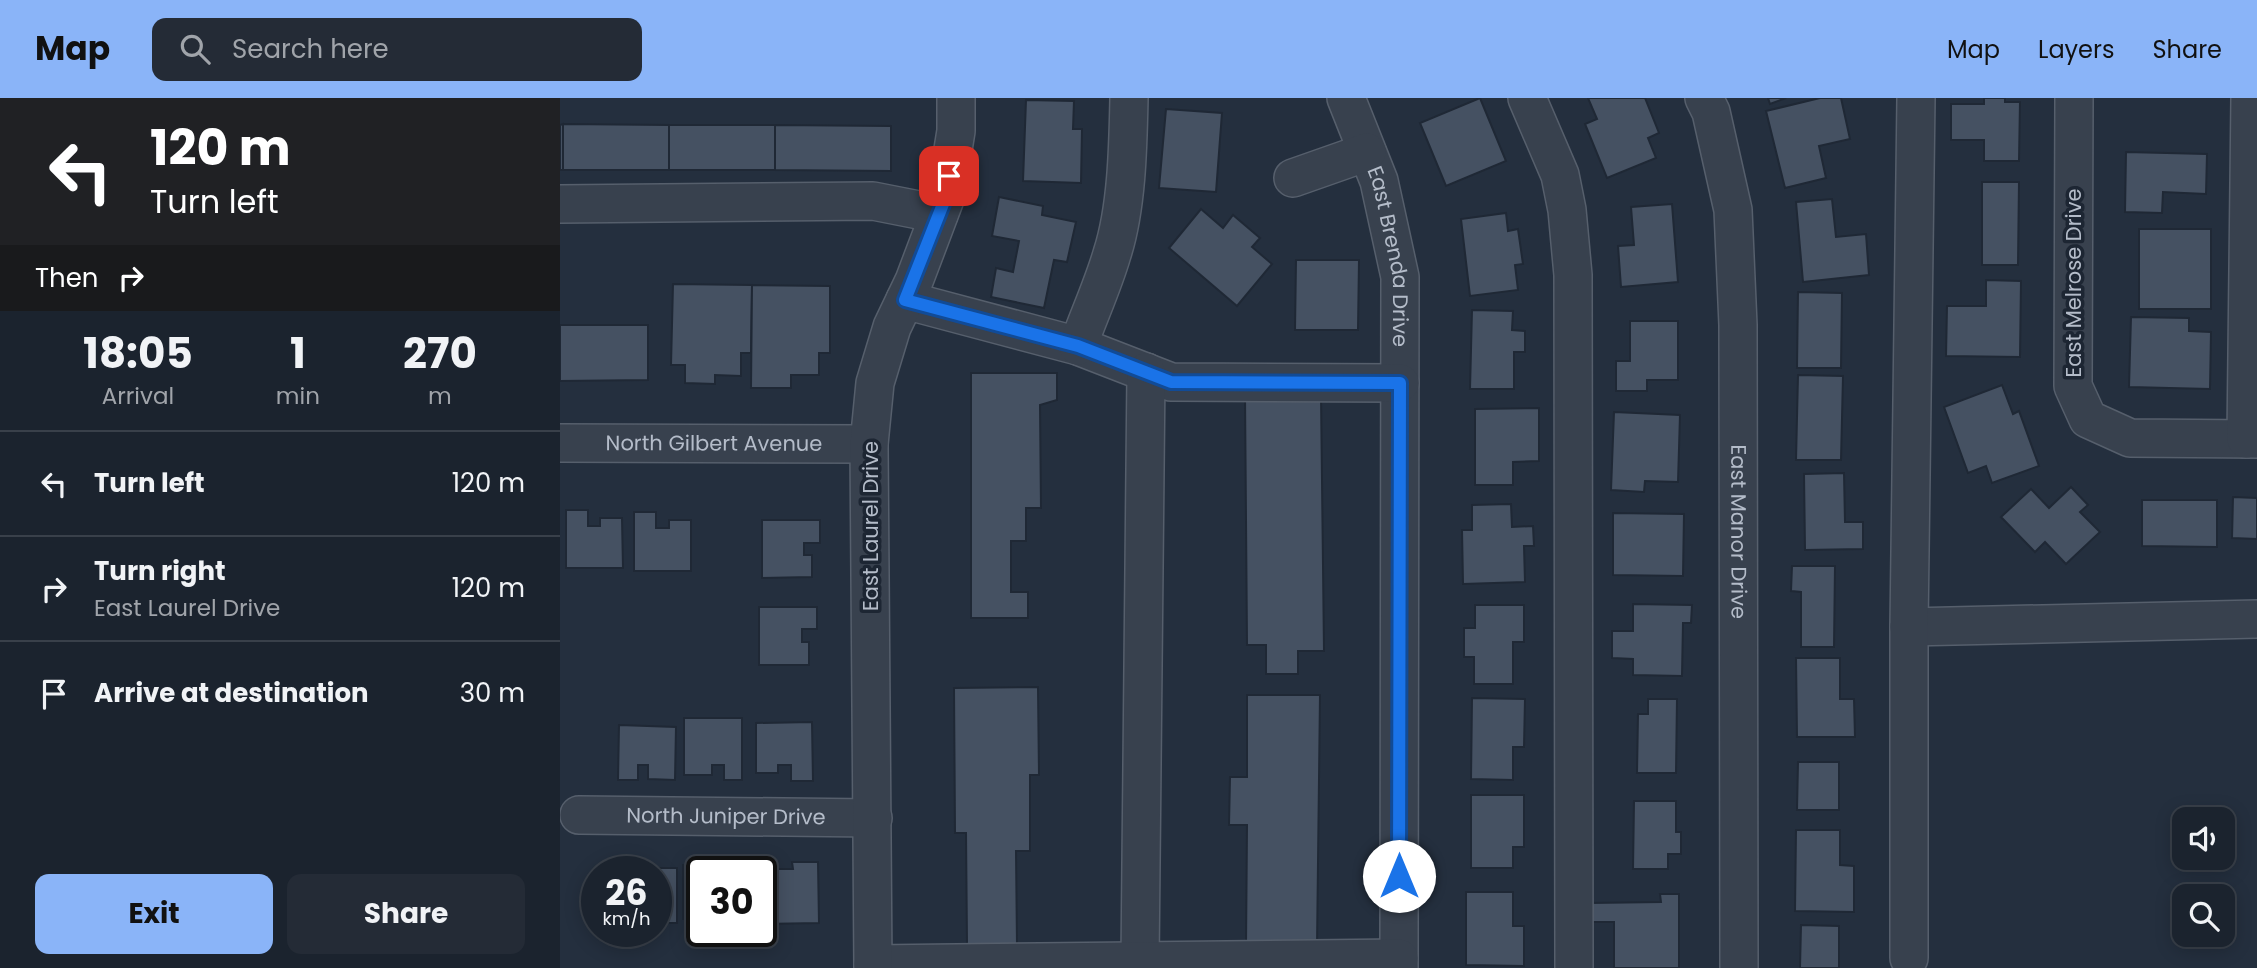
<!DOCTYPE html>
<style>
body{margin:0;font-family:Poppins,sans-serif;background:#242b36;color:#f1f3f6;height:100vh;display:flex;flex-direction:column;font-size:26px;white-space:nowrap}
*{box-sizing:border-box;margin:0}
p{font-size:23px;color:#a0a4aa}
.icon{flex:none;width:38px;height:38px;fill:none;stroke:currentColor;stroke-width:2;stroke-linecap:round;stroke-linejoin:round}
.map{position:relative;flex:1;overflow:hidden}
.sheet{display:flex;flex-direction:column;background:#1b232e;width:560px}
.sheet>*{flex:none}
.top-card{background:#202124;color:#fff;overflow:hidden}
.controls{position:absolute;left:1612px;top:709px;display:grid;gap:14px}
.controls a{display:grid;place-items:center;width:63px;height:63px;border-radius:14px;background:#1b232e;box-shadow:0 4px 18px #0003,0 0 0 2px #39404a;font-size:35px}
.speed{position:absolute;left:21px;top:758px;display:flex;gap:14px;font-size:35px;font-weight:700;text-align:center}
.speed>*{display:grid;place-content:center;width:91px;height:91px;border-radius:50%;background:#1b232e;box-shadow:0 4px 18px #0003,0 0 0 2px #39404a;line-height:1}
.speed small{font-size:18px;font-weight:400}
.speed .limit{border:4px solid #111;border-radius:10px;background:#fff;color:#111}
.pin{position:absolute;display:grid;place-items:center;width:60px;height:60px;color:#fff;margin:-30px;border-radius:14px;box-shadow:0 4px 10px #0006}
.me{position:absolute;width:77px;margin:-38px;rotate:0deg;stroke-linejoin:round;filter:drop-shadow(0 0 5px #0008)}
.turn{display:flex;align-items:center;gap:24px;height:147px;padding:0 35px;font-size:32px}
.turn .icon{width:91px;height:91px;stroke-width:2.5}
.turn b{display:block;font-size:49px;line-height:60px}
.then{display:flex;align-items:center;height:66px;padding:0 35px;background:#0003;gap:14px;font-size:26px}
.eta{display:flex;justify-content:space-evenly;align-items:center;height:119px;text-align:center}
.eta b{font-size:42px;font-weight:700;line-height:49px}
.button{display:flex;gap:14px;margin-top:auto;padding:14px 35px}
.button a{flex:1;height:80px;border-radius:14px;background:#8ab4f8;color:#111;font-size:28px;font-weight:700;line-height:80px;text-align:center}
.button a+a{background:#242b36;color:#f1f3f6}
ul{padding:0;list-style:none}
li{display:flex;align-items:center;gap:21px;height:105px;padding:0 35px;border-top:2px solid #39404a}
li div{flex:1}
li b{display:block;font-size:26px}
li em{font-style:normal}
header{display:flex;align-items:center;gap:42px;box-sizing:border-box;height:98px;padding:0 35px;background:#8ab4f8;color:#111}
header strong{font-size:33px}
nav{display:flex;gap:38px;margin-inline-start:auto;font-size:24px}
.search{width:490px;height:63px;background:#242b36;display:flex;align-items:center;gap:18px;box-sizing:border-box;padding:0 24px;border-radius:14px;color:#a0a4aa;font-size:26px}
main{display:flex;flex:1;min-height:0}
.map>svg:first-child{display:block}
</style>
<header>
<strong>Map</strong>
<div class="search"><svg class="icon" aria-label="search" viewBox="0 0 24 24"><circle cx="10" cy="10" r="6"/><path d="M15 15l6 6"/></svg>Search here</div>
<nav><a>Map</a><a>Layers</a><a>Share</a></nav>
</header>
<main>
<section class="sheet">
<div class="top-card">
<div class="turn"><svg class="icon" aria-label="left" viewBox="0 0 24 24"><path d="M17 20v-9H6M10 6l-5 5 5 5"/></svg><div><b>120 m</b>Turn left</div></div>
<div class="then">Then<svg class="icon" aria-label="right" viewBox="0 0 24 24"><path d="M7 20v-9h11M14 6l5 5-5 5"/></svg></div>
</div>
<div class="eta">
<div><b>18:05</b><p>Arrival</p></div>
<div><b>1</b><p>min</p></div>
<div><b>270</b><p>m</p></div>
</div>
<ul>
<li><svg class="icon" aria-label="left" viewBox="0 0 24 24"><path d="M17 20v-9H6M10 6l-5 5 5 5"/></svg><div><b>Turn left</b></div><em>120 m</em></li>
<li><svg class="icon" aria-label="right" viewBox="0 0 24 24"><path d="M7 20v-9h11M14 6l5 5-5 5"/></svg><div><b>Turn right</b><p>East Laurel Drive</p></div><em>120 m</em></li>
<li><svg class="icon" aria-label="arrive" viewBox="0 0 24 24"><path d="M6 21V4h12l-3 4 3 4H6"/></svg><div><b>Arrive at destination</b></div><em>30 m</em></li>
</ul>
<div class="button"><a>Exit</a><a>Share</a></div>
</section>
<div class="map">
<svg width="1697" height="870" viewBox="0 0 1697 870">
<rect width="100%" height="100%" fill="#242f3e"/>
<g fill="#455162" stroke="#1f2835" stroke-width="2">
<path d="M920 0 946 63 886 88 860 25Z"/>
<path d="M1028 0H1085L1099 35 1088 40 1096 60 1047 80 1025 26 1037 21Z"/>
<path d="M1208 0H1226L1210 6Z"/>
<path d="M1260 0H1281L1290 41 1259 48 1266 80 1225 90 1206 13Z"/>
<path d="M1424 0H1445V4H1460L1459 63H1424V42H1391V6H1424Z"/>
<path d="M466 2 514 3 513 31H522L521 85 463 83Z"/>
<path d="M606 11 662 15 656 94 599 90Z"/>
<path d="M3 26V72H0V27Z"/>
<path d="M3 26 109 27V72H3Z"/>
<rect x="109" y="27" width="106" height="45"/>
<path d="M215 27 331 28V73L215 72Z"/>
<path d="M1566 54 1647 56 1646 96 1603 94 1602 115 1565 114Z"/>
<path d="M1422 84H1459L1458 167H1422Z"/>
<path d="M439 99 483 108 482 117 516 124 507 164 494 162 484 210 431 199 436 170 453 174 459 143 432 138Z"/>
<path d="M1272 101 1276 139 1306 136 1309 177 1243 184 1236 104Z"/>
<path d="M1112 106 1118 184 1061 189 1058 148 1074 147 1071 109Z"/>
<path d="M641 111 663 130 673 117 700 140 692 149 712 166 677 208 609 150Z"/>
<path d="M946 115 948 133 958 131 963 166 955 167 958 192 910 198 901 121Z"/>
<rect x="1579" y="131" width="72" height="80"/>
<path d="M736 162H799L798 232H735Z"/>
<path d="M1426 182 1461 183 1460 259 1386 258 1387 208H1426Z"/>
<path d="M113 186 192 187 191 255H181V278L155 277V286L125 285V267H111Z"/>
<path d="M192 187 270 188V255H259V277H231V290H191Z"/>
<path d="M1238 194 1282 195 1281 270H1237Z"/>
<path d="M912 212 953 213 952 232 965 233V254H954V291H910Z"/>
<path d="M1571 219 1629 220V233L1651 234 1650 291 1569 289Z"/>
<path d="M1070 223H1118V282H1087V293H1056V263H1070Z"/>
<path d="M0 227H88V282L0 283Z"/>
<path d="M411 275H497V302L480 307 481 410H466V443H451V494H468V520H411Z"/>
<path d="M1238 277 1283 278 1281 362H1236Z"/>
<path d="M1442 287 1453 316 1459 313 1479 368 1432 385 1426 368 1408 375 1384 309Z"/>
<path d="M761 296 764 553H738V576H706V547H687L685 297Z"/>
<path d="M979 310V363L953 364V387H915V311Z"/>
<path d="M1054 314 1120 317 1118 384 1085 383 1084 394 1051 392Z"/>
<path d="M1284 375 1285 424H1303V451L1245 452 1244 376Z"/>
<path d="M1511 389 1528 407 1520 414 1540 434 1506 466 1485 444 1475 454 1441 419 1471 391 1489 410Z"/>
<path d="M1673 399 1697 400V441L1672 440Z"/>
<path d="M1582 402H1657V449L1582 448Z"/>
<path d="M951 406 952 429 973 428 974 448H964L965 484 903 486 902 432H912V407Z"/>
<path d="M6 412H28V428H40V420H62L63 470H6Z"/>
<path d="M74 414H96V430H109V422H131V473H74Z"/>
<path d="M1053 415 1124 416 1123 478 1053 477Z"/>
<path d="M202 422H260V445H244V457H252V479L202 480Z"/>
<path d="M1232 468H1275L1274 549H1241V494L1231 493Z"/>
<path d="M1073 506 1132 507 1131 525H1123L1122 578 1073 577V561L1052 560V533H1073Z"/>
<path d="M915 507H964V544H953V586H914V559H904V530H915Z"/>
<path d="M199 509H257V531H242V544H249V567H199Z"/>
<path d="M1236 560H1280V601H1294L1295 639H1237Z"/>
<path d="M478 589 479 677H470V753H456L457 846H407L406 735H395L394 590Z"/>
<path d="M687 597H760L757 849 686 848 687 727H669L670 679H687Z"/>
<path d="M912 600 965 601 964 649H953V682L911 681Z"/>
<path d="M1088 601H1117L1116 675H1077L1078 616H1088Z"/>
<path d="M124 620H182V682H164V667H152V677H124Z"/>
<path d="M252 624 253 683H231V667H218V675H196V625Z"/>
<path d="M59 627 116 629 115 682 88 681V667H78V682H58Z"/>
<path d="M1238 664H1279V712H1237Z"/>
<path d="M911 697H964V749H953V770H911Z"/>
<path d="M1074 703H1116V734H1121V756H1108V771H1073Z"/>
<path d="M1236 732H1280V767L1294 768V814L1235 813Z"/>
<path d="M77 764V774H58V765Z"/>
<path d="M232 764H258L259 825 201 826V774H191V771H233Z"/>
<path d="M144 766V774H142V821H123V767Z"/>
<path d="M88 770H117V825H96V774H88Z"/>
<path d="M181 770V774H157V771Z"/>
<path d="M906 794H953V828H964V868L906 867Z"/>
<path d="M1100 796H1119V870H1054V824H1029V805L1101 804Z"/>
<path d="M1241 827 1279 828V870H1240Z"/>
</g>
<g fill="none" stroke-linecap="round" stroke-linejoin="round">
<g stroke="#565f6c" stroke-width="40">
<g id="minor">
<path id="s1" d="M786 0 819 83 840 179 839 870"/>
<path d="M967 0 1000 77 1007 112 1013 177 1014 870"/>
<path id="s2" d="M1144 0 1151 14 1173 112 1178 227 1179 870"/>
<path d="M1514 0 1513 288 1528 321 1570 340 1697 341"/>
<path d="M733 80 807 54"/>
<path d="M0 106 313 103 379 116"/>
<path d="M345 202 518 248 611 284 840 285"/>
<path d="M518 248C529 217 543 187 552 156 567 110 568 48 569 0"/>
<path d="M1686 341 1690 0"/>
<path id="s3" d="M0 345 309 346"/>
<path d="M1349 529 1697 521"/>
<path id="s4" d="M19 717 313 720"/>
<path d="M1349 860V529L1356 0"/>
<path d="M580 863 586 274"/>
<path d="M313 866 839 860"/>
<path d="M313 870 309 346 315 285 332 229 354 183 385 101 396 33V0"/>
</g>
</g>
<use href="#minor" stroke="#38414e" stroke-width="37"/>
</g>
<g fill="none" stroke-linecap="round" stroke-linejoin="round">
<g stroke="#114b97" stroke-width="18">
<path id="route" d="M389 78 385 101 345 202 518 248 611 284 840 285 839 778"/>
</g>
<use href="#route" stroke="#1a73e8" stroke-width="12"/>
</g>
<g text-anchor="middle" stroke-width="7" stroke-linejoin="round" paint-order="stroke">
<g font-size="21" fill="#b4bcc9" stroke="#1d2633">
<text dy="7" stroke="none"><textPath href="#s1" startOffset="166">East Brenda Drive</textPath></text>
<text transform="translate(1514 185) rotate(-90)" y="7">East Melrose Drive</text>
<text dy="7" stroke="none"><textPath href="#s3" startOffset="154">North Gilbert Avenue</textPath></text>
<text transform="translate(311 428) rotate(-90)" y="7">East Laurel Drive</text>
<text dy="7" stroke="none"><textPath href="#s2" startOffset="438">East Manor Drive</textPath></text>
<text dy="7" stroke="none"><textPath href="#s4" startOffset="147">North Juniper Drive</textPath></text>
</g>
</g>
</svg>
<div class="controls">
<a><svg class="icon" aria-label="sound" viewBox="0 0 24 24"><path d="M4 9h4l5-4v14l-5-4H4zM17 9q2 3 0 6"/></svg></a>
<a><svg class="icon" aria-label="search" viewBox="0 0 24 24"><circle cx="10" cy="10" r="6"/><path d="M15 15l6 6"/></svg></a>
</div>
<div class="speed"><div>26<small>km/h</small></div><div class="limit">30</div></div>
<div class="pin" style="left:389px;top:78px;background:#d93025"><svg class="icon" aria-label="arrive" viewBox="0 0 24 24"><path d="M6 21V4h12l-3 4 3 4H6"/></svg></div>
<svg class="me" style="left:839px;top:778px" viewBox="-20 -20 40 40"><circle r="19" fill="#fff"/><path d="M0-13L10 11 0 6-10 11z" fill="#1a73e8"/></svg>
</div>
</main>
